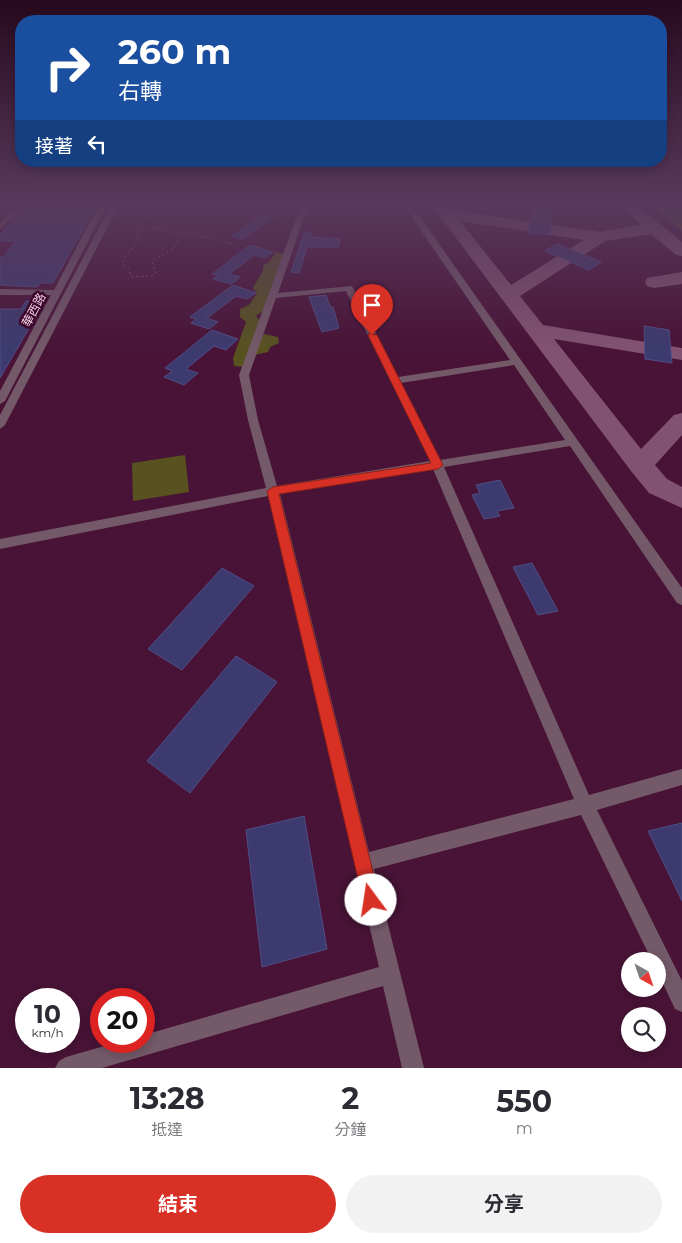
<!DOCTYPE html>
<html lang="zh-TW">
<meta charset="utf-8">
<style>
body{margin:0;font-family:Montserrat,"Noto Sans TC",sans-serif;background:#f2f2f3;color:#2b2b33;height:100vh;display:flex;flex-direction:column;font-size:19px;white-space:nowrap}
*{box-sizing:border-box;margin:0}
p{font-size:16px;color:#7c7c81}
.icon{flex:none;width:28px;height:28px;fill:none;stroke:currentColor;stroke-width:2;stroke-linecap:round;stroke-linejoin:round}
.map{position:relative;height:1068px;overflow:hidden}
.panel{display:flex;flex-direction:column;background:#fff;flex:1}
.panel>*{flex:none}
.banner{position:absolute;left:15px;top:15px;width:652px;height:152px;border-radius:20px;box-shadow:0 2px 8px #0003;background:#1a4fa0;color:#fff;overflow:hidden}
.needle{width:32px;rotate:140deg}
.fabs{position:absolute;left:621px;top:952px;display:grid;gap:10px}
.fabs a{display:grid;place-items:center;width:45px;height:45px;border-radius:50%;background:#fff;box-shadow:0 2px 8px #0003;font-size:25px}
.speed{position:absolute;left:15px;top:988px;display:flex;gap:10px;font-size:25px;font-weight:700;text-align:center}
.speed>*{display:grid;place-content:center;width:65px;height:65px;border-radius:50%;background:#fff;box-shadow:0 2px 8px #0003;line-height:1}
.speed small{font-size:12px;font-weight:400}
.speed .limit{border:8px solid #d22;background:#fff;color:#111}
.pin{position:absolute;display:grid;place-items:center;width:42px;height:42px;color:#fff;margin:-51px -21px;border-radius:50% 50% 50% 0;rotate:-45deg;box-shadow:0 0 5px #0007}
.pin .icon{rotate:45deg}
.me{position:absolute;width:55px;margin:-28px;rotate:346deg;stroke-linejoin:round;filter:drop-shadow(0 0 4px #0008)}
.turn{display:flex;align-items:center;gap:18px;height:105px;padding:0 20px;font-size:22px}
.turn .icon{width:65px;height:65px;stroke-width:2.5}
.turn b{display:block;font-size:35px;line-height:42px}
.then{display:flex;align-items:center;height:48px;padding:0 20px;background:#0003;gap:10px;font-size:19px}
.eta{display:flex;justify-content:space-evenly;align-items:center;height:85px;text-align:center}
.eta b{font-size:30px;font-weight:700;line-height:35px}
.button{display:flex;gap:10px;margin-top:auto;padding:10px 20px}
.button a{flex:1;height:58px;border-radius:30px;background:#d93025;color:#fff;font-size:20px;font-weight:700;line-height:58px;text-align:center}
.button a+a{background:#f2f2f3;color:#2b2b33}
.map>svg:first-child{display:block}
</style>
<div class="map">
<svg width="682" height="1068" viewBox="0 0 682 1068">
<rect width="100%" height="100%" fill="#481336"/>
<g fill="#575220">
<path d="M647 203H682V231Z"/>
<path d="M276 252 286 254 267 308 256 316 261 322 244 367 234 366 233 358 246 322 240 317V309L249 305 257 293 253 288 263 270V266L270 261Z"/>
<path d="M264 334 278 337 279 343 270 347 268 352 255 355 258 340Z"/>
<path d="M185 455 189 492 133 501 132 463Z"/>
</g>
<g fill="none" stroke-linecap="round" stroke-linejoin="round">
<g fill="#825371" fill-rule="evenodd">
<path d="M430 203H446L452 210 600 232 641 225 617 203H634L682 242V256L676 255 651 234 605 241 520 296 543 325 682 348V360L554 339 641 449 674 415 682 413V435L655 465 667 479 682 487V508L649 493 631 471ZM460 221 584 240 511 285Z"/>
<path d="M682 272V284L654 288 647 286 645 282 647 278Z"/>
</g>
</g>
<g fill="#3c3a6e" stroke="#504e87">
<path d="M43 203H98L53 283H40L37 287 0 285V257H4L16 241H0V234L28 204Z"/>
<path d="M535 203H554L549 235 528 233Z"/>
<path d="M262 215 273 218 242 239 232 236Z"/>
<path d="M305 231 312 233 310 237 340 239 338 247H307L299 273 291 272Z"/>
<path d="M557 244 601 262 589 270 545 251Z"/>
<path d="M250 245 273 252 265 258 254 255 229 274 240 277 231 284 213 279 218 275 212 274Z"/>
<path d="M233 285 256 293 247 299 236 296 207 318 218 322 209 329 191 323 196 319 190 317Z"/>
<path d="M326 295 330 307H333L339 328 322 332 309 297Z"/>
<path d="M26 301H45L0 378V309H21Z"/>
<path d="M644 326 669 330 672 363 645 359Z"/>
<path d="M212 330 238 339 226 350 214 346 186 369 198 373 184 385 164 377 172 371 165 368Z"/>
<path d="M500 480 514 508 497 511 500 516 484 519 472 495 480 493 476 485Z"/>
<path d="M532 563 558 611 538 615 513 567Z"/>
<path d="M222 568 254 586 182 670 148 649Z"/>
<path d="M236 656 277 682 190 793 147 761Z"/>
<path d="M304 816 327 949 262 967 246 830Z"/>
<path d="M682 823V901L648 831Z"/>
</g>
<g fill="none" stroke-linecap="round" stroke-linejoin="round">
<g stroke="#7f506e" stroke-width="1" stroke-dasharray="2.5 2.5" stroke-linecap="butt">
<path d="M149 203 147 205 150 214 136 228 139 240 124 258 123 264 129 269 131 277 150 276 156 273 152 261 174 248 180 234H193L233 244"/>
<path d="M137 230 152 227 180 234 197 220"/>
</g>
<g fill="#745968" fill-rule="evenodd">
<path d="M19 203H27L0 229V223Z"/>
<path d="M100 203H108L5 401 0 404V391L51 295H0V289L54 290Z"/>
<path d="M112 203H120L5 425 0 429V415Z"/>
<path d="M306 203H314L307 209 278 293 352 286 398 377 510 360 402 203H410L682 588V605L677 603 570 446 444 467 589 795 682 769V785L597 810 682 981V1012L675 1009 658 973V961H652L581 815 374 869 424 1068H402L383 986 102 1068H55L59 1061 66 1057 122 1041H144V1035L379 967 268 496 0 549V539L266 488 248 420 239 375 300 208ZM346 291 430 461 277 486 258 420 249 375 276 298ZM514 365 565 440 440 460 401 383ZM433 469 574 799 369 852 280 494Z"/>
</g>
</g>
<linearGradient id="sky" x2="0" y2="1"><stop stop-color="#280a1e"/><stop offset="0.58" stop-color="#58395d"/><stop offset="1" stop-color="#58395d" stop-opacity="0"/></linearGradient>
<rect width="682" height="352" fill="url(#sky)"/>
<path fill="#d93025" stroke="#8d1f18" d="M369 333 377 335 443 465 438 469 279 494 380 900 377 906 371 909 365 906 363 900 267 491 273 487 431 463 368 335Z"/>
<g text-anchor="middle" stroke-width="5" stroke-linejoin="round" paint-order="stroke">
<g font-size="12" fill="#f3d0e4" stroke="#3d072c">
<text transform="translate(34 310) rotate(-62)" y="4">華西路</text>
</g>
</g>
</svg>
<div class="fabs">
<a><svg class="needle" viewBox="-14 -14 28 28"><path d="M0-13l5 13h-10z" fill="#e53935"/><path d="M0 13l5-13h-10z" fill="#7c7c81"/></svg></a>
<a><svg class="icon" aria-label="search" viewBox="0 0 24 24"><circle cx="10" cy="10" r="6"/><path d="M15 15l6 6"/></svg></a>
</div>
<div class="speed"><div>10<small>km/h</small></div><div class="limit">20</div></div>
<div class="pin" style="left:372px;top:335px;background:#d93025"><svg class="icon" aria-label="arrive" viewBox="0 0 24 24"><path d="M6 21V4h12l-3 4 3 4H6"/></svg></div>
<svg class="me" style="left:371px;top:900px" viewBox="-20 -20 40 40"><circle r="19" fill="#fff"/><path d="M0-13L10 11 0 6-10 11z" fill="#d93025"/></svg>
<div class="banner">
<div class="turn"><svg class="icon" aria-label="right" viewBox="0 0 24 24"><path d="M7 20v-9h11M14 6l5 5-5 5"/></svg><div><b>260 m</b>右轉</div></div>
<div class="then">接著<svg class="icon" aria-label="left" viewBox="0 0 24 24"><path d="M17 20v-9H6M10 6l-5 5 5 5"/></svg></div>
</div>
</div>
<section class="panel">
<div class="eta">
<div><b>13:28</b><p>抵達</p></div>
<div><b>2</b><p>分鐘</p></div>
<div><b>550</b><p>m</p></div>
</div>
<div class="button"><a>結束</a><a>分享</a></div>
</section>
